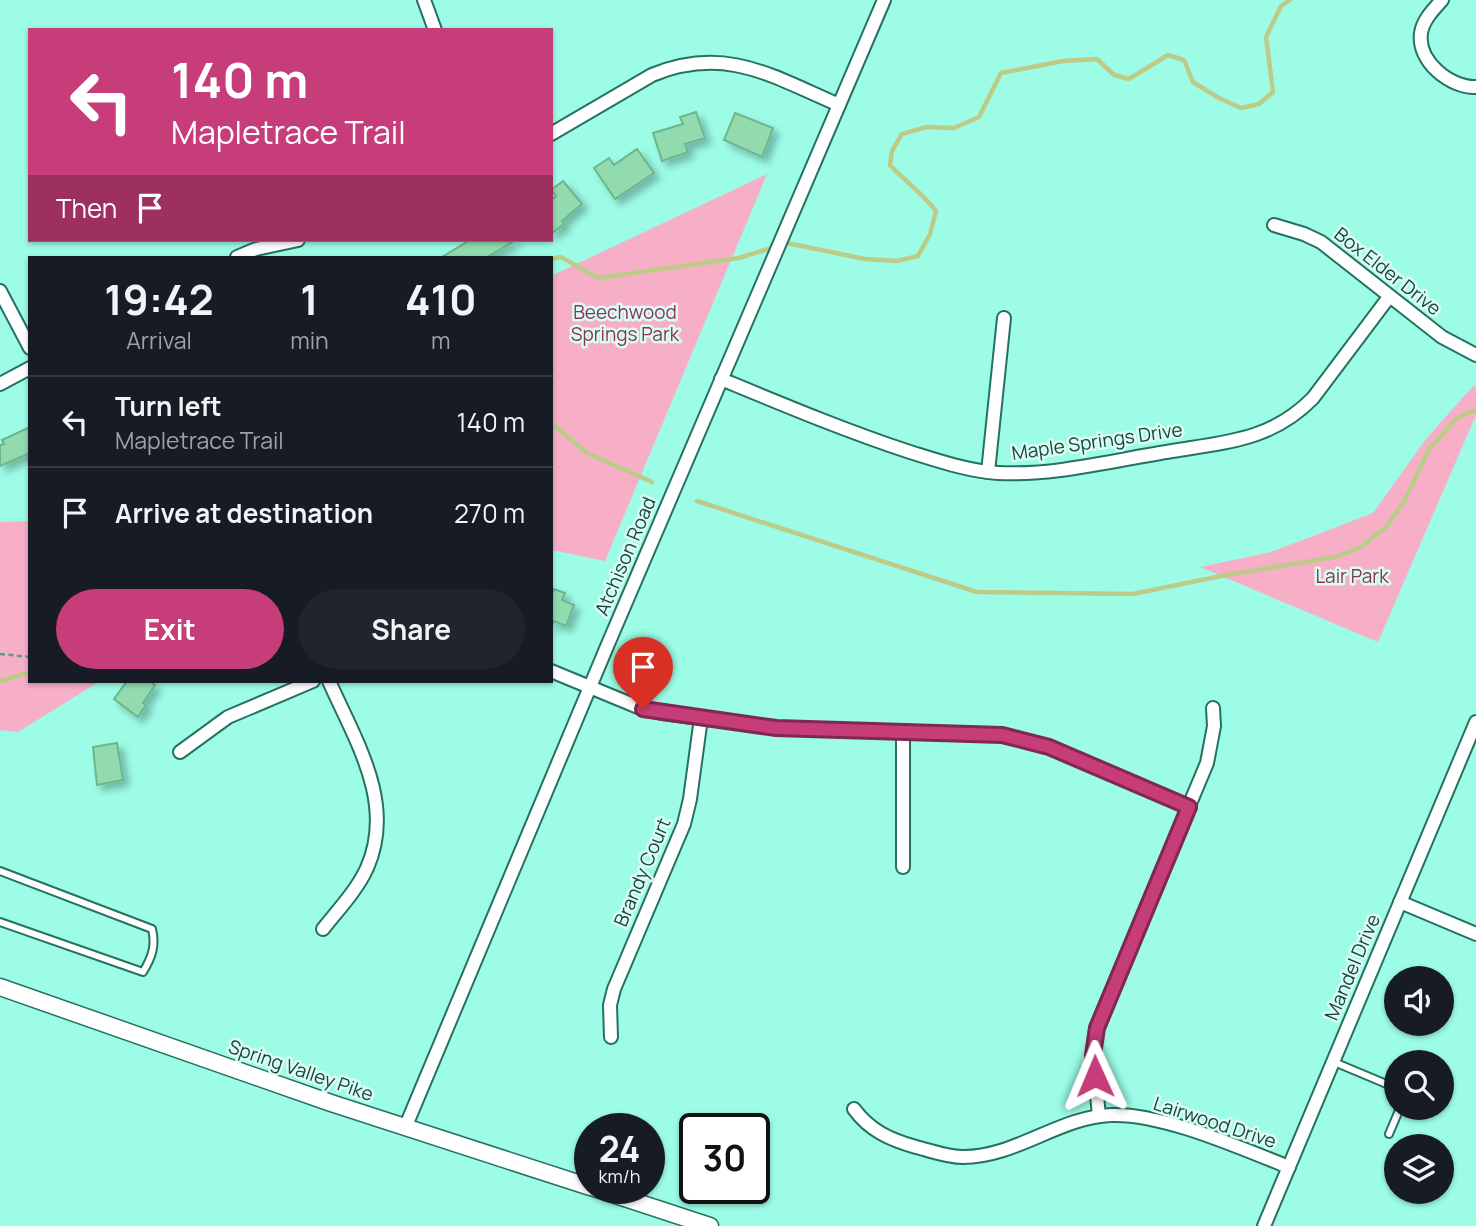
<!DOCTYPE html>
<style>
body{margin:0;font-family:Manrope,sans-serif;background:#20242c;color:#f1f3f6;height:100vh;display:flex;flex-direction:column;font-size:26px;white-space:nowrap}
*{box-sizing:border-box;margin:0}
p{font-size:23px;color:#9ea1a6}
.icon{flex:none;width:38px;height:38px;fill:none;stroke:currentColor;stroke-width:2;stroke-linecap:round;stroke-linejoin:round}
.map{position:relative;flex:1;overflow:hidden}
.side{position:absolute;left:28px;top:256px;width:525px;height:427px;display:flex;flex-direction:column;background:#171b24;border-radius:0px;box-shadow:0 2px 5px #0004}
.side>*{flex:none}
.hud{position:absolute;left:28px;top:28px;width:525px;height:214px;border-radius:0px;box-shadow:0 2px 5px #0004;background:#c63d79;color:#fff;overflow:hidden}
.fabs{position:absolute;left:1384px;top:966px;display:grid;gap:14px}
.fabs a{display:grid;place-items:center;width:70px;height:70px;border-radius:50%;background:#171b24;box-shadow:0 2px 5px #0004;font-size:35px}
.speed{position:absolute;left:574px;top:1113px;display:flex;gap:14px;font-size:35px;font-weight:700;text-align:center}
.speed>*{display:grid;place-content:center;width:91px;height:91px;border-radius:50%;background:#171b24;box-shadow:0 2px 5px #0004;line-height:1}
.speed small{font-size:18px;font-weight:400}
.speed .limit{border:4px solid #111;border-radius:10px;background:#fff;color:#111}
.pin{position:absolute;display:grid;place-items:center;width:60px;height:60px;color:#fff;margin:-72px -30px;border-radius:50% 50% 50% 0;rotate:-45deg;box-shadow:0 0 7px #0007}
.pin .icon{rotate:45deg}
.me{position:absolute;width:77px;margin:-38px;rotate:359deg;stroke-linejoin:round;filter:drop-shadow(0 0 5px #0008)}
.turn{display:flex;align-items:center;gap:24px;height:147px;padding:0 28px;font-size:32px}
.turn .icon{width:91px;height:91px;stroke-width:2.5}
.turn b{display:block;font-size:49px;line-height:60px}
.then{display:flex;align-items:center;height:66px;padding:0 28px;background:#0003;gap:14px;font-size:26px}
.eta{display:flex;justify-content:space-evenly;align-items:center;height:119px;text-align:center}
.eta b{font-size:42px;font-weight:700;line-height:49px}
.button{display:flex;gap:14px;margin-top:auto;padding:14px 28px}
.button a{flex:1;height:80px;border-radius:42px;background:#c63d79;color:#fff;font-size:28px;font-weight:700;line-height:80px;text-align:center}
.button a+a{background:#20242c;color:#f1f3f6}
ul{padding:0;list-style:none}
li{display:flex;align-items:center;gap:21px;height:91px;padding:0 28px;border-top:2px solid #363941}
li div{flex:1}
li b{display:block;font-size:26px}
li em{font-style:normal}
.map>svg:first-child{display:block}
</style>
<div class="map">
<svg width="1476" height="1226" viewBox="0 0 1476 1226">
<defs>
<filter id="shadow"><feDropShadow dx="5.5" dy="5.5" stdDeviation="3.5" flood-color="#0004"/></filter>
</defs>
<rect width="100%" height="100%" fill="#9cfce6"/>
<g fill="#f7afc7">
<path d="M767 174 605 561 551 550V276Z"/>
<path d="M1473 386 1476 387V415L1378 642 1200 567 1271 552 1373 513 1426 439Z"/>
<path d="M30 521V681H100L18 732 0 730V522Z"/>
</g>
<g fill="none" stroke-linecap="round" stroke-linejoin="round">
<g stroke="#bdcb88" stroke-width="4.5">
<path d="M551 259 561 257 598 278 739 258 787 243 865 259 897 261 918 256 930 234 936 211C923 194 905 181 890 165L892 151 902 134 927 127 954 128 979 117 1001 73 1063 61 1097 59 1114 75 1129 79 1168 55 1184 60 1193 82 1217 97 1241 108 1259 104 1273 92 1266 37 1281 6 1290 0"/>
<path d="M551 423 587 453 652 482"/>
<path d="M697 501 977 592 1133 594 1221 576 1335 557 1359 548 1386 527 1404 502 1429 449 1457 418 1476 410"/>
<path d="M0 681 30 672"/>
</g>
</g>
<g fill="#91dbaf" stroke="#6db68c" stroke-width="2" filter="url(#shadow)">
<path d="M696 112 705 138 685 144 688 152 662 161 653 133 683 124 680 117Z"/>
<path d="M735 113 773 128 762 157 724 140Z"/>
<path d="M637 149 654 173 615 199 594 168 609 158 614 165Z"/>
<path d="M563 181 582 204 562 221 564 224 551 234V200L556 196 551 190Z"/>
<path d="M470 240H516L487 257H442Z"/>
<path d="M30 427V453L0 466V445L4 444 2 440Z"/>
<path d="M554 589 565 593 562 600 574 605 566 626 554 621 551 627V596Z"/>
<path d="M127 681H149L155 685 143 703 146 705 138 717 114 699Z"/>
<path d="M117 743 123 780 97 785 93 747Z"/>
</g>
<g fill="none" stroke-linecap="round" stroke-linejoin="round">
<g stroke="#257162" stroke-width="10">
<g id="lane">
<path d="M0 871 152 929C156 946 152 957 143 972L0 922"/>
<path d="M1334 1062 1396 1088"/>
<path d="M1389 1134 1400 1108"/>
</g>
</g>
<g stroke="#257162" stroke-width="16">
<g id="street">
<path d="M424 0 435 30"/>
<path d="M1442 0C1433 10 1423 20 1421 33 1417 61 1450 88 1476 87"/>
<path d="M551 134 652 75C725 45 772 76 839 105"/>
<path d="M1274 225 1304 234 1321 242 1442 337 1476 355"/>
<path d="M237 257 256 249 298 240"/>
<path d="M0 291 30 348"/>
<path d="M721 379C784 405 846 431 910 452 939 461 968 471 998 473 1055 476 1115 460 1172 451 1227 442 1272 440 1313 398L1389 297"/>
<path d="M0 384 30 368"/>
<path d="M988 472 1004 318"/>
<path d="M551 671 643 709 662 713 776 728 1002 735 1049 747 1190 807"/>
<path d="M903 732V867"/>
<path d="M180 752 228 717 313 681"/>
<path d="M1400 902 1476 934"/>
<path d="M323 929C338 910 357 890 367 868 396 803 355 740 329 681"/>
<path d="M611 1037 610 1005 614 989 684 824 690 799 701 718"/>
<path d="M854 1109C870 1131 891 1140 916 1147 932 1151 947 1157 963 1157 1016 1157 1059 1117 1111 1115 1163 1113 1240 1148 1289 1167"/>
<path d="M1099 1116 1093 1055 1096 1028 1207 763 1214 726 1213 708"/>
<path d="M405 1128 608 644 884 0"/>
<path d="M1264 1226 1476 722"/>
</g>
</g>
<g stroke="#257162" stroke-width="19">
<g id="secondary">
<path d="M0 987 331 1103 590 1187"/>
<path d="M594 1188 710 1226"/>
</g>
</g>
<path stroke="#5a9d8e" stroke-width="2.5" stroke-dasharray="5 3.5" stroke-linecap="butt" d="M0 654 30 657"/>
<use href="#lane" stroke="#fff" stroke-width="6"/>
<use href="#street" stroke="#fff" stroke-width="12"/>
<use href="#secondary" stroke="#fff" stroke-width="16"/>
</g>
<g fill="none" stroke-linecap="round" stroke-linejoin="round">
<g stroke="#81284f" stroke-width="18">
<path id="route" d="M643 709 776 728 1002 735 1049 747 1189 807 1097 1028 1093 1055 1095 1076"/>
</g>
<use href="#route" stroke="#c63d79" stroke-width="12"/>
</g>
<g text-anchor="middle" stroke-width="5" stroke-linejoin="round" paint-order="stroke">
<g font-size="19" fill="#1c443c" stroke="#d9fdf3">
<text transform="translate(1388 271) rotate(38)" y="7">Box Elder Drive</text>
<text transform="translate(1097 441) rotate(-8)" y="7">Maple Springs Drive</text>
<text transform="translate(625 556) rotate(-67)" y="7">Atchison Road</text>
<text transform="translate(642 872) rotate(-67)" y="7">Brandy Court</text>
<text transform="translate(1352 967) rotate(-67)" y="7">Mandel Drive</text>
<text transform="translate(301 1070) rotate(19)" y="7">Spring Valley Pike</text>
<text transform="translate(1215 1122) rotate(18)" y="7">Lairwood Drive</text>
</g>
<g font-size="19" fill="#893557" stroke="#d9fdf3">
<text x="625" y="319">Beechwood<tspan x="625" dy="22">Springs Park</tspan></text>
<text x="1352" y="583">Lair Park</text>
</g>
</g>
</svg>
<div class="fabs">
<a><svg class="icon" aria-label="sound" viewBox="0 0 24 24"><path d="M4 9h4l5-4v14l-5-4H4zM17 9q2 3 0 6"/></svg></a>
<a><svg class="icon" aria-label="search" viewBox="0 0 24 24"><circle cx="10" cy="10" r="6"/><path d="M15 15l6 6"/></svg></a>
<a><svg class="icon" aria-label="layers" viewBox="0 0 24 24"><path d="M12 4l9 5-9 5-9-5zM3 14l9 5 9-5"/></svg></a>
</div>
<div class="speed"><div>24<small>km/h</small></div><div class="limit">30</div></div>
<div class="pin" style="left:643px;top:709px;background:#d93025"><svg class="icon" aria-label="arrive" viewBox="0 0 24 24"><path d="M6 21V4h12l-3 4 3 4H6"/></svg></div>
<svg class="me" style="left:1095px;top:1076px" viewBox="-20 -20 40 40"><path d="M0-17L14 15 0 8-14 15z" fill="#c63d79" stroke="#fff" stroke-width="4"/></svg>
<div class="hud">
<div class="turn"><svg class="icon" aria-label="left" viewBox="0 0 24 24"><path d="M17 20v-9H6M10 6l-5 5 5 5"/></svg><div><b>140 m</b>Mapletrace Trail</div></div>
<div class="then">Then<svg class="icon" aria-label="arrive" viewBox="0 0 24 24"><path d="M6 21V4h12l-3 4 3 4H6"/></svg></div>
</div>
<section class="side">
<div class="eta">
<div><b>19:42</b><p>Arrival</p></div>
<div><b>1</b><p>min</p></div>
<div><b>410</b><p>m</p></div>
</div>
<ul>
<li><svg class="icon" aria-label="left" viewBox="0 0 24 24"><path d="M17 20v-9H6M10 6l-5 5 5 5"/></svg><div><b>Turn left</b><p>Mapletrace Trail</p></div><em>140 m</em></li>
<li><svg class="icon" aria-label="arrive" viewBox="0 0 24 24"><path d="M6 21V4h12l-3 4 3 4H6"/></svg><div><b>Arrive at destination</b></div><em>270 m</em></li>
</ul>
<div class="button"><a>Exit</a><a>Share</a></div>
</section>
</div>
